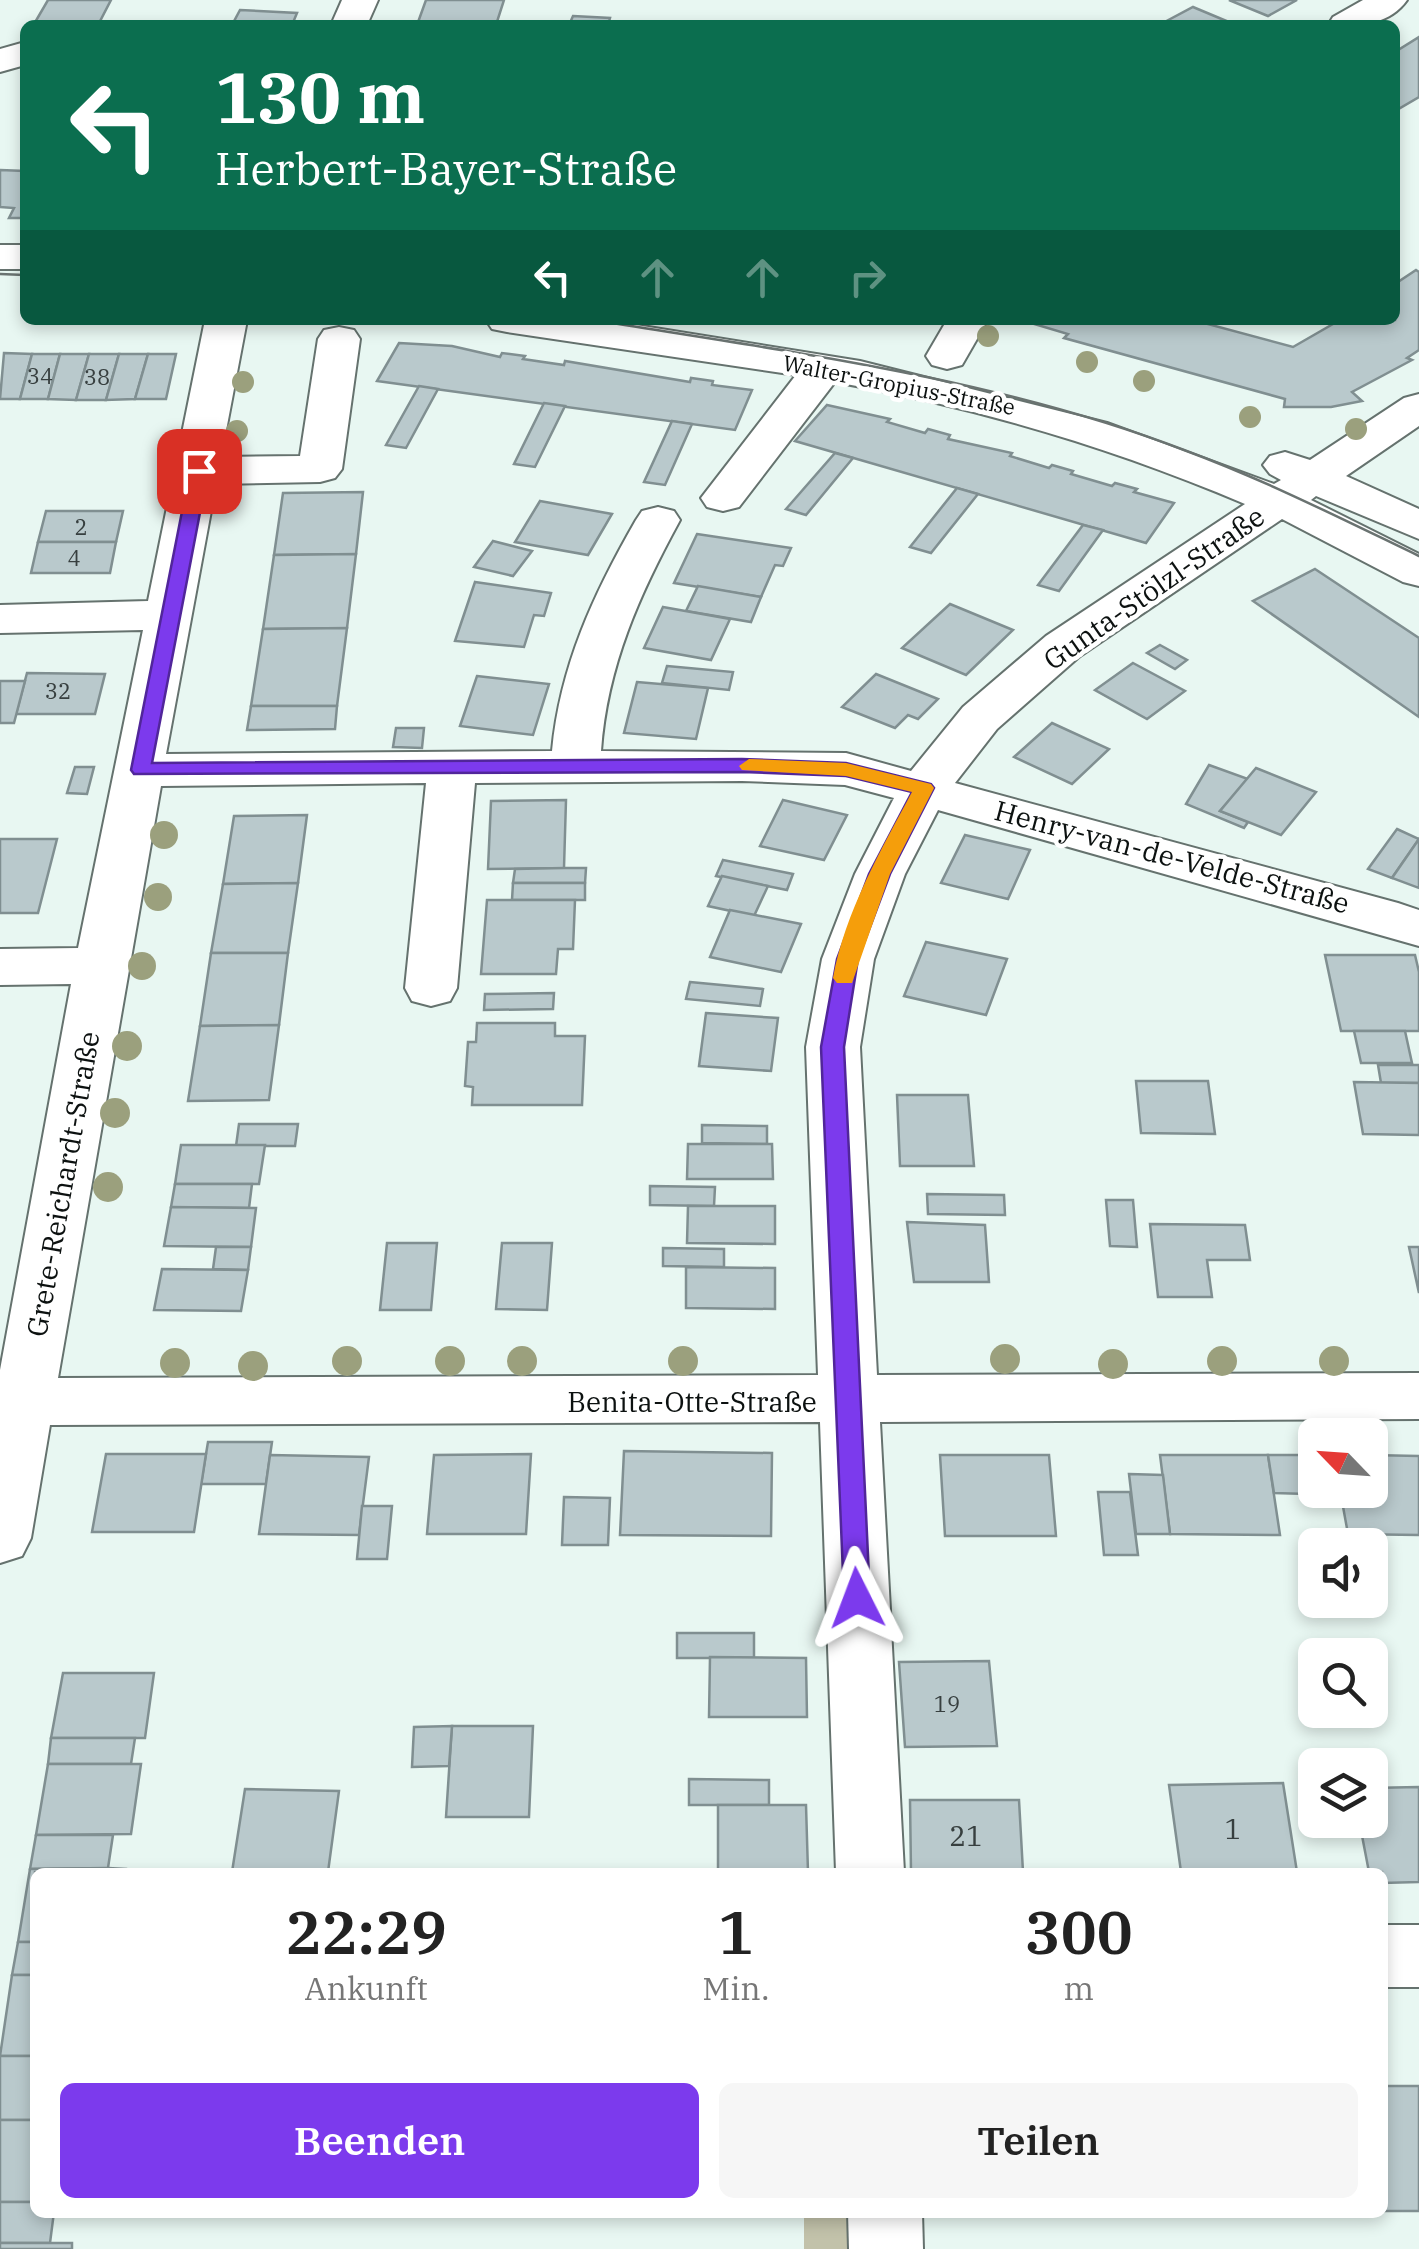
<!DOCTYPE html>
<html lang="de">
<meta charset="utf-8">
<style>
body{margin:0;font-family:"IBM Plex Serif",serif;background:#f6f6f6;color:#222;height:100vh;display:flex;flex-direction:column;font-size:38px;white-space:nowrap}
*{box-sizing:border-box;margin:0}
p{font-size:32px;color:#767676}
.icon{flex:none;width:55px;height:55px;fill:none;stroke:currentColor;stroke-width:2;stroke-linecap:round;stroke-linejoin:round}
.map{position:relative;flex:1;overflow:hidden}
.details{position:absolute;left:30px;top:1868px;width:1358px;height:350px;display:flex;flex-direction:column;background:#fff;border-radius:15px;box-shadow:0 5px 15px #0003}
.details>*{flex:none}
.banner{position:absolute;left:20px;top:20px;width:1380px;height:305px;border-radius:15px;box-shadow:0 5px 15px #0003;background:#0b6e4f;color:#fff;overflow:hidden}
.needle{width:65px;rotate:295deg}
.buttons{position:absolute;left:1298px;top:1418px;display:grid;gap:20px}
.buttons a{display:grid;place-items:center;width:90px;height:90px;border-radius:15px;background:#fff;box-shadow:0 5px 15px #0003;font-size:50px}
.pin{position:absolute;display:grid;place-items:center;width:85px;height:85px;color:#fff;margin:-42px;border-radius:20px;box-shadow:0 5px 15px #0006}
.me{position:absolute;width:110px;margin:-55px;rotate:357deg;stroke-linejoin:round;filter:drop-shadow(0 0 8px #0008)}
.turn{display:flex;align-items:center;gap:35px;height:210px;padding:0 30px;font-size:45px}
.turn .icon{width:130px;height:130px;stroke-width:2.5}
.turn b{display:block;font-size:70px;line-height:85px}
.lanes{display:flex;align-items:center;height:95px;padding:0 30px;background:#0003;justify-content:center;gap:50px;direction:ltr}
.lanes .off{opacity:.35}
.eta{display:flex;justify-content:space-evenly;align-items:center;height:170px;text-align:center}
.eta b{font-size:60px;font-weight:600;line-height:70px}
.cta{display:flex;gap:20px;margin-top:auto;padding:20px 30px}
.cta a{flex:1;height:115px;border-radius:15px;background:#7c3aed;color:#fff;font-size:40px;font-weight:600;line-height:115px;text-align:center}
.cta a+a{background:#f6f6f6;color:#222}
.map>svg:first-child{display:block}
</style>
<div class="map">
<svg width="1419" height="2249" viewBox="0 0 1419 2249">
<rect width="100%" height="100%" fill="#e8f7f2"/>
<path fill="#c2c2aa" d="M804 2213H853L855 2249H804Z"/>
<g fill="#b9c9cc" stroke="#808f91" stroke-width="2.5">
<path d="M48 0H111L98 25 34 24Z"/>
<path d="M426 0H504L496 25H417Z"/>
<path d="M1229 0H1297L1268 16Z"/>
<path d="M1193 7 1236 25H1159Z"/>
<path d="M240 10 297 13 292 25H232Z"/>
<path d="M573 16 610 18 608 25H569Z"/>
<path d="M1419 37V97L1395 111V52Z"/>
<path d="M0 170 25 171V218H9L14 208 0 207Z"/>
<path d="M1416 270 1419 272V350L1407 358 1412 360 1352 392 1362 401 1331 407H1284L1285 399 1064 338 1068 334 1021 320H1193L1293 347 1340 320H1395V284Z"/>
<path d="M399 343 452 346 500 357 502 353 525 356 523 359 564 365 565 361 690 382 691 378 713 381 712 385 752 390 735 430 377 381Z"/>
<path d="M4 353 32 354 20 399H0Z"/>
<path d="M32 354H60L48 399H20Z"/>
<path d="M60 354H89L76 400 48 399Z"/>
<path d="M89 354H119L106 400H76Z"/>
<path d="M119 354H148L135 399 106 400Z"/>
<path d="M148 354H176L166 399H135Z"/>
<path d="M419 386 438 389 406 448 386 445Z"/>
<path d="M544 403 565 406 535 467 514 464Z"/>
<path d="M827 405 890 419 887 422 925 433 928 429 950 435 948 439 1012 453 1010 456 1049 468 1052 465 1073 471 1071 474 1112 486 1115 483 1137 489 1134 492 1174 503 1146 543 795 441Z"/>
<path d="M672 421 692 424 665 485 644 482Z"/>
<path d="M835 453 853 458 806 515 786 509Z"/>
<path d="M957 488 978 494 931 553 910 547Z"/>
<path d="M363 492 356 554 274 555 283 493Z"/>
<path d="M540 501 612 514 588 555 515 542Z"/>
<path d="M46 511H123L116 542H38Z"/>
<path d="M1083 525 1103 530 1059 591 1038 585Z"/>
<path d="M697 534 791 548 783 566 775 565 761 597 674 583Z"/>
<path d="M493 541 532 551 513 576 474 567Z"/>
<path d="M38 542H116L110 573H31Z"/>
<path d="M356 554 347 628 263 629 274 555Z"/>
<path d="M1315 569 1419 638V717L1253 601Z"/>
<path d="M475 582 551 593 544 616 534 615 524 647 455 641Z"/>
<path d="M698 586 761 597 751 622 686 611Z"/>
<path d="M950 604 1013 630 966 675 902 648Z"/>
<path d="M663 607 730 619 711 660 644 648Z"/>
<path d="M347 628 337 706H251L263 629Z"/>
<path d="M1160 645 1187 660 1175 669 1147 653Z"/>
<path d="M1133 663 1185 691 1147 719 1095 690Z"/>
<path d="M667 666 733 672 729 690 662 683Z"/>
<path d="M27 673 105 674 95 714H16Z"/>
<path d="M876 674 938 699 918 719 908 715 895 728 842 707Z"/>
<path d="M477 676 549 684 533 735 460 726Z"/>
<path d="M0 681H25L14 723H0Z"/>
<path d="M637 682 708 688 696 739 624 733Z"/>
<path d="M251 706H337L335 729 247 730Z"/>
<path d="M1052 723 1109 749 1072 784 1014 757Z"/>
<path d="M396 728H424L422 748 393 747Z"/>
<path d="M1209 765 1248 779 1220 811 1248 822 1244 828 1186 804Z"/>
<path d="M75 767H94L87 794 67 793Z"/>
<path d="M1256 768 1316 792 1281 835 1220 811Z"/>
<path d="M566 800 564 868 488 869 491 801Z"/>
<path d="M783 800 847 815 824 860 760 846Z"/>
<path d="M307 815 298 883 223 884 234 816Z"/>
<path d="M1397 829 1419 839 1392 878 1368 869Z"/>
<path d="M965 835 1030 850 1008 899 941 883Z"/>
<path d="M0 839H57L38 913H0Z"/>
<path d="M1419 839V888L1392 878Z"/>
<path d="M723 860 793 874 787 890 716 876Z"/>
<path d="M564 868H586L585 883H513L515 869Z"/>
<path d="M722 876 768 886 754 916 708 906Z"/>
<path d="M298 883 288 953H211L223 884Z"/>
<path d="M513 883H585V900H512Z"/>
<path d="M487 900H575L573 949H558L556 974H481Z"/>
<path d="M730 910 801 924 781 972 710 957Z"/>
<path d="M926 942 1007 959 986 1015 904 996Z"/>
<path d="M211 953H288L279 1025 200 1026Z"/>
<path d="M1325 955H1415L1419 972V1031H1341Z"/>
<path d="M690 982 763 989 760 1006 686 999Z"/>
<path d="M554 993 553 1009 484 1010 485 994Z"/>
<path d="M706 1013 778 1018 771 1071 699 1066Z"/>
<path d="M477 1023H555V1036H585L582 1105H472L473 1087 465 1086 468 1042H476Z"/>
<path d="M279 1025 269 1100 188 1101 200 1026Z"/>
<path d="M1354 1031H1405L1412 1063H1361Z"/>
<path d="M1378 1065H1419V1083H1381Z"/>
<path d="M1136 1081H1208L1215 1134 1141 1133Z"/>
<path d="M1354 1082 1419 1083V1135L1363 1134Z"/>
<path d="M897 1095H968L974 1166H900Z"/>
<path d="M239 1124H298L295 1146H236Z"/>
<path d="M702 1125 767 1126V1144L702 1143Z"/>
<path d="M688 1144H772L773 1179H687Z"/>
<path d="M181 1145H265L259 1184H175Z"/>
<path d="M175 1184H252L249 1208 171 1207Z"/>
<path d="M650 1186 715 1187 714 1206 650 1205Z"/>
<path d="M927 1194 1004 1195 1005 1215 928 1214Z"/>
<path d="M1106 1200H1133L1137 1247 1110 1246Z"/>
<path d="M688 1206H775V1244L687 1243Z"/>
<path d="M171 1207 256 1208 251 1247 164 1246Z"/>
<path d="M907 1222 985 1225 989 1282H914Z"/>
<path d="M1150 1224 1245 1225 1250 1260H1207L1212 1297H1158Z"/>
<path d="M387 1243H437L431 1310H380Z"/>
<path d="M502 1243H552L547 1310 496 1309Z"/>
<path d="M216 1247H251L248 1270 213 1269Z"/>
<path d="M1409 1247H1419V1293Z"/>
<path d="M663 1248 724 1249V1267L663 1266Z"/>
<path d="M686 1267 775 1268V1309L686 1308Z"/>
<path d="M162 1269 248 1270 241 1311 154 1310Z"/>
<path d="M208 1442H272L266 1484H201Z"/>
<path d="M624 1451 772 1453 771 1536 620 1535Z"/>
<path d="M106 1454H206L194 1532H92Z"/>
<path d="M531 1454 526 1534H427L434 1455Z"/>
<path d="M270 1455 369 1457 359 1535 259 1534Z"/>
<path d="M940 1455H1049L1056 1536H945Z"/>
<path d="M1160 1455H1268L1280 1535 1170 1534Z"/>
<path d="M1268 1455H1301L1307 1494 1274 1493Z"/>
<path d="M1301 1455H1315V1490H1340L1341 1493 1307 1494Z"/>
<path d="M1370 1455 1419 1456V1535L1348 1534 1340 1490H1370Z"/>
<path d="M1129 1474 1163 1475 1170 1534H1136Z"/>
<path d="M1098 1492H1130L1138 1555H1104Z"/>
<path d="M564 1497 610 1498 608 1545H562Z"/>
<path d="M362 1506H392L387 1559H357Z"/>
<rect x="677" y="1633" width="77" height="25"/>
<path d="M710 1657 806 1658 807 1717H709Z"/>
<path d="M989 1661 997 1746 905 1747 899 1662Z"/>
<path d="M63 1673H154L145 1738H51Z"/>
<path d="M452 1726H533L529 1817H446Z"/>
<path d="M452 1726 449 1766 412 1767 414 1727Z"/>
<path d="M51 1738H135L131 1764H48Z"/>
<path d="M48 1764H141L131 1834 36 1835Z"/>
<path d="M689 1779 769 1780V1805H689Z"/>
<path d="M1283 1783 1297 1872H1181L1169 1785Z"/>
<path d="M1419 1787V1882L1382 1883V1872H1369L1359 1820H1370V1788Z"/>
<path d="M245 1789 339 1791 328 1872H232Z"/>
<path d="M910 1800H1019L1023 1872H911Z"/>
<path d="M718 1805H806L808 1872H718Z"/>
<path d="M36 1835H113L108 1868 30 1869Z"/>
<path d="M30 1869 108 1868 126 1869V1872H35V1942H18Z"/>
<path d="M18 1942H35V1975H12Z"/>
<path d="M12 1975H35V2056H0Z"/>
<rect x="0" y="2056" width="35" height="64"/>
<rect x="1382" y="2086" width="37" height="125"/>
<rect x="0" y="2120" width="35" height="82"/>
<path d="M0 2202H35V2212H54L50 2243H0Z"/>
<rect x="0" y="2243" width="72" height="6"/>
</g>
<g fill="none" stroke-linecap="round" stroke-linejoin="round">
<g stroke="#65726e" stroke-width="4">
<g id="minor">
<path d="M342 0H378L367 25H331Z"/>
<path d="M1363 0H1407C1388 27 1357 25 1328 25L1333 17Z"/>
<path d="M25 42V65L0 72V49Z"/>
<rect x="0" y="245" width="25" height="24"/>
<path d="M205 320H247L221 457 300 456 318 339 324 330 339 327 354 330 360 339 342 469 335 478 320 482 216 484 166 754 552 751C560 666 594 593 636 520L642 511 658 507 674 511 680 520C640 593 607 666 601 751L846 753 911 771 963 707 1046 636 1245 504C1114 448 975 407 835 382L739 507 723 511 707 507 701 498 796 375 507 332 492 329 486 320H605L860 361 1107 423 1274 484 1281 480 1270 474 1263 465 1270 456 1285 452 1310 460 1404 398 1419 394V426L1346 476 1419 509V539L1316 496 1311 500 1419 554V586L1403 582 1282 519 1080 656 997 729 955 783 1398 903 1419 910V946L938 810 905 874 874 959 860 1047 877 1375 1419 1373V1419L880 1422 904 1872H836L820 1422 50 1425 31 1538 22 1556 0 1563V1370L71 984 0 985V949L78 948 143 630 0 633V605L148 601ZM742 781 845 785 894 798 855 874 822 959 806 1047 818 1375 58 1378 161 786 426 783 405 988 412 1001 431 1006 450 1001 457 988 475 783Z"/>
<path d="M947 320H981L985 325 962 365 947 369 932 365 926 356Z"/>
<rect x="1382" y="1925" width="37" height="62"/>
<path d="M848 2212H922L923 2249H849Z"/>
</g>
</g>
<use href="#minor" fill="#fff" fill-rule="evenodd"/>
<g stroke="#6a7371" stroke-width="2.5">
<path d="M0 274 25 275"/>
<path d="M593 320C791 352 996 378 1184 450 1265 480 1342 519 1419 556"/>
</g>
</g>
<g fill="#9ba07d">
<circle cx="988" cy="336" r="11"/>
<circle cx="1087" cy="362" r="11"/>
<circle cx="1144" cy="381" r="11"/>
<circle cx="243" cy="382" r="11"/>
<circle cx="1250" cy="417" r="11"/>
<circle cx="1356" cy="429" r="11"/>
<circle cx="237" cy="431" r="11"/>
<circle cx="164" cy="835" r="14"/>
<circle cx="158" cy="897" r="14"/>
<circle cx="142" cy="966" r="14"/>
<circle cx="127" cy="1046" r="15"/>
<circle cx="115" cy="1113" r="15"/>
<circle cx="108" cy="1187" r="15"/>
<circle cx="1005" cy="1359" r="15"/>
<circle cx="347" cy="1361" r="15"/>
<circle cx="450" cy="1361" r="15"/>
<circle cx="522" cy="1361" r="15"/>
<circle cx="683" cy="1361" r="15"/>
<circle cx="1222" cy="1361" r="15"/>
<circle cx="1334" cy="1361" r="15"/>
<circle cx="175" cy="1363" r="15"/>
<circle cx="1113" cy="1364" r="15"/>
<circle cx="253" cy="1366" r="15"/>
</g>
<path fill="#7c3aed" stroke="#51269a" stroke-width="2.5" d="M199 465 208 471 152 763 742 759 846 763 931 784 934 788 890 874 858 959 844 1047 870 1598 866 1605 857 1608 848 1605 844 1598 821 1047 837 959 869 874 912 792 846 776 742 772 134 774 131 770 190 471Z"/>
<path fill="#f59e0b" d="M749 759 846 763 931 784 934 788 890 874 852 983H837L833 978C845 912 881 850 912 792L846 776 742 770 739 766Z"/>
<g text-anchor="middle" stroke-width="9" stroke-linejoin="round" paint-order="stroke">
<g font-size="22" fill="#373f3f">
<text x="40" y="384">34</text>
<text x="97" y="385">38</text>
<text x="81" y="535">2</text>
<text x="74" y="566">4</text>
<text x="58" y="699">32</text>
<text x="947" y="1712">19</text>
</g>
<g font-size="22" fill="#0c1110" stroke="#fff">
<text transform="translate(899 385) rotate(11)" y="8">Walter-Gropius-Straße</text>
</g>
<g font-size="28" fill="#0c1110" stroke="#fff">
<text transform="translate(1154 588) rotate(-35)" y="10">Gunta-Stölzl-Straße</text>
<text transform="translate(1172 857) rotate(15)" y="10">Henry-van-de-Velde-Straße</text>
<text transform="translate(63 1184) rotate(-80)" y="10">Grete-Reichardt-Straße</text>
<text x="692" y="1412">Benita-Otte-Straße</text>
</g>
<g font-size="28" fill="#373f3f">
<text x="1233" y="1839">1</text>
<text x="966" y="1846">21</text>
</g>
</g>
</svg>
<div class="buttons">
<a><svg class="needle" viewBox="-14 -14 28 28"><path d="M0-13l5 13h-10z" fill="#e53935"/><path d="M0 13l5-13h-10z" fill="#767676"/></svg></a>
<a><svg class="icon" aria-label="sound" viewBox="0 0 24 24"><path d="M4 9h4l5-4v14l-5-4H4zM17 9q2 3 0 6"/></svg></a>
<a><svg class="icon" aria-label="search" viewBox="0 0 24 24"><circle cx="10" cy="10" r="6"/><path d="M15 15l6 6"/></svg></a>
<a><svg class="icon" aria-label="layers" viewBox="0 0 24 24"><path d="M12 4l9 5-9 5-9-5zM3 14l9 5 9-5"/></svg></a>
</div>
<div class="pin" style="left:199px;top:471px;background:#d93025"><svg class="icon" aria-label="arrive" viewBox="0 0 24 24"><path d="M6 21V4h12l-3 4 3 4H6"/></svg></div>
<svg class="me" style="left:857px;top:1598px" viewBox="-20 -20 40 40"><path d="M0-17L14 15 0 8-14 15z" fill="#7c3aed" stroke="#fff" stroke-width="4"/></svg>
<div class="banner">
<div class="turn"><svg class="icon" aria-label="left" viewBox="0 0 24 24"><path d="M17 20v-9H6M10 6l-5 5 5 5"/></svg><div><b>130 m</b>Herbert-Bayer-Straße</div></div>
<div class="lanes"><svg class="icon" aria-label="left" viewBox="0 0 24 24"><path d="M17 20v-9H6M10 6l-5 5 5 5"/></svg><svg class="icon off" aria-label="ahead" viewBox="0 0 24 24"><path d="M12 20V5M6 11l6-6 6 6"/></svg><svg class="icon off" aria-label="ahead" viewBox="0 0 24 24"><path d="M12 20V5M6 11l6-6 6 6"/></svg><svg class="icon off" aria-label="right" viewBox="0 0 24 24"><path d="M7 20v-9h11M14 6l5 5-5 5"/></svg></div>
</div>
<section class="details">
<div class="eta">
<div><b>22:29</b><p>Ankunft</p></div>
<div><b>1</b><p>Min.</p></div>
<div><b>300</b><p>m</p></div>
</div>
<div class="cta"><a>Beenden</a><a>Teilen</a></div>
</section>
</div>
